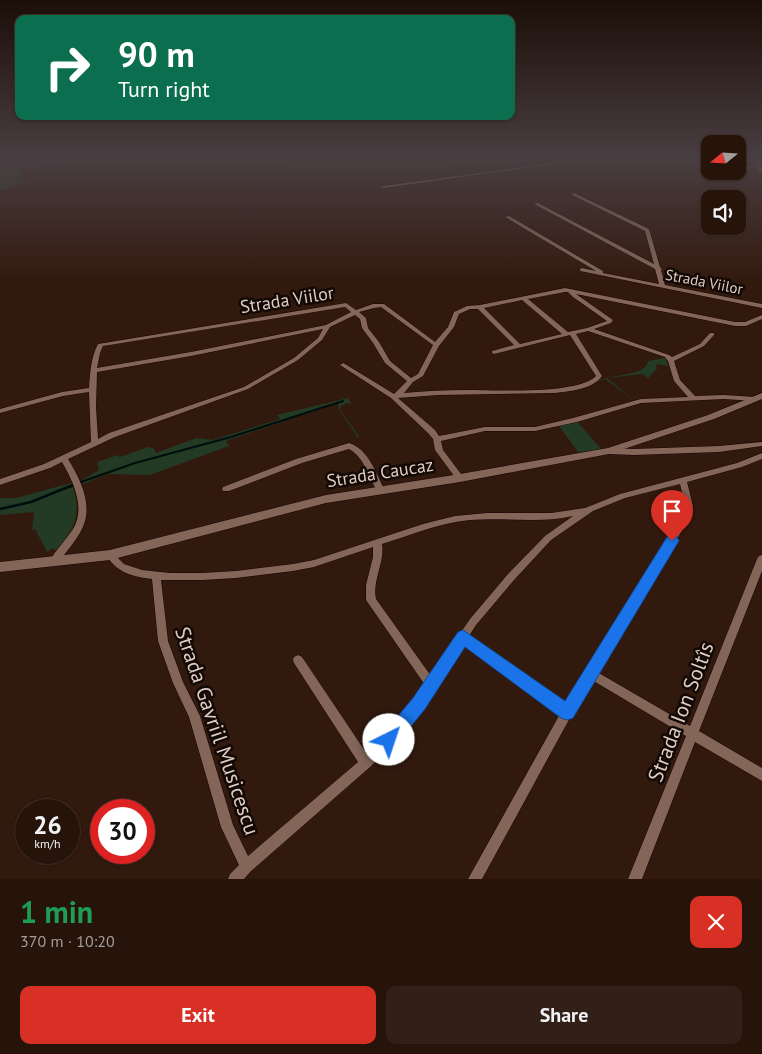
<!DOCTYPE html>
<meta charset="utf-8">
<style>
body{margin:0;font-family:"PT Sans",sans-serif;background:#322018;color:#f1f3f6;height:100vh;display:flex;flex-direction:column;font-size:19px;white-space:nowrap}
*{box-sizing:border-box;margin:0}
p{font-size:16px;color:#a49e9c}
.icon{flex:none;width:28px;height:28px;fill:none;stroke:currentColor;stroke-width:2;stroke-linecap:round;stroke-linejoin:round}
.map{position:relative;height:879px;overflow:hidden}
.panel{display:flex;flex-direction:column;background:#26130a;flex:1}
.panel>*{flex:none}
.top-card{position:absolute;left:15px;top:15px;width:500px;height:105px;border-radius:10px;box-shadow:0 1px 4px #0004,0 0 0 1px #42322b;background:#0b6e4f;color:#fff;overflow:hidden}
.needle{width:32px;rotate:252deg}
.controls{position:absolute;left:701px;top:135px;display:grid;gap:10px}
.controls a{display:grid;place-items:center;width:45px;height:45px;border-radius:10px;background:#26130a;box-shadow:0 1px 4px #0004,0 0 0 1px #42322b;font-size:25px}
.speed{position:absolute;left:15px;top:799px;display:flex;gap:10px;font-size:25px;font-weight:700;text-align:center}
.speed>*{display:grid;place-content:center;width:65px;height:65px;border-radius:50%;background:#26130a;box-shadow:0 1px 4px #0004,0 0 0 1px #42322b;line-height:1}
.speed small{font-size:12px;font-weight:400}
.speed .limit{border:8px solid #d22;background:#fff;color:#111}
.pin{position:absolute;display:grid;place-items:center;width:42px;height:42px;color:#fff;margin:-51px -21px;border-radius:50% 50% 50% 0;rotate:-45deg;box-shadow:0 0 5px #0007}
.pin .icon{rotate:45deg}
.me{position:absolute;width:55px;margin:-28px;rotate:41deg;stroke-linejoin:round;filter:drop-shadow(0 0 4px #0008)}
.turn{display:flex;align-items:center;gap:18px;height:105px;padding:0 20px;font-size:22px}
.turn .icon{width:65px;height:65px;stroke-width:2.5}
.turn b{display:block;font-size:35px;line-height:42px}
.round{display:grid;place-items:center;flex:none;width:52px;height:52px;border-radius:10px;background:#322018}
.headline{display:flex;align-items:center;justify-content:space-between;height:85px;padding:0 20px}
h1{font-size:30px;font-weight:800;line-height:38px;color:#1e9e55}
.cta{display:flex;gap:10px;margin-top:auto;padding:10px 20px}
.cta a{flex:1;height:58px;border-radius:10px;background:#d93025;color:#fff;font-size:20px;font-weight:800;line-height:58px;text-align:center}
.cta a+a{background:#322018;color:#f1f3f6}
.map>svg:first-child{display:block}
</style>
<div class="map">
<svg width="762" height="879" viewBox="0 0 762 879">
<rect width="100%" height="100%" fill="#32190e"/>
<g fill="#233a25">
<path d="M0 159H66L19 170 25 182 0 191Z"/>
<path d="M261 159 275 162 305 159H537L519 162 511 160 443 167 442 170 402 167 285 166 270 163Z"/>
<path d="M665 358 669 366 657 364 656 366 657 369 648 378 642 374 607 378 635 401 605 379 595 382C608 374 646 377 648 361Z"/>
<path d="M348 398 352 404 347 403 341 406 340 410 359 436V439L339 410 338 403 226 441 229 446 150 475 107 474 83 484 82 480 99 470 97 462 118 455 120 457 148 447 153 448 156 453 196 438 212 440 219 438 280 419 277 415Z"/>
<path d="M577 421 601 449 579 453 559 426Z"/>
<path d="M71 483C83 511 75 530 56 551L53 548 47 552 35 529 32 530 34 512 0 515V498H16Z"/>
</g>
<g fill="none" stroke-linecap="round" stroke-linejoin="round">
<g stroke="#000d0d" stroke-width="2">
<path d="M78 483 135 463 231 437 343 401"/>
<path d="M70 487 74 485"/>
</g>
<path stroke="#000d0d" stroke-width="2.5" d="M0 509 31 502 73 485"/>
<g stroke="#180400" stroke-width="1">
<g id="street">
<path d="M581 159H592L383 188 381 187 383 186Z"/>
<path d="M653 159H669L710 163V165Z"/>
<path d="M738 165 760 167 762 168 760 169 738 167Z"/>
<path d="M574 193 649 229 660 267 662 269 661 270 665 285 762 304V308L580 271V269L582 268 596 271 505 217 509 216 603 271V273L659 284 655 269 534 204 538 203 654 264 645 231 572 195V194Z"/>
<path d="M565 288 735 322H745L762 315V319L746 326H735L576 294 613 320 611 323 594 329 669 355 672 357 700 344 710 333H714V335L704 346 674 361 680 380 695 396 724 395 755 397 758 399 755 401 724 399 641 403 577 422 535 431H485L441 441 443 450 464 478 463 480H457L435 450 433 439 429 434 391 398 340 365 343 363 345 364 394 394 407 381 385 363 373 343 362 328 360 319 355 315 330 327 322 340 298 360 248 389 115 437 68 459C80 479 94 505 82 529 76 541 66 552 57 564L54 565 51 564 49 561C56 550 66 540 73 529 86 508 73 481 62 462L50 468 0 485V479L44 464 91 442 89 392 63 396 0 413V409L62 392 89 388C90 373 91 357 98 344L346 303 356 310 373 304H384L435 342 448 327 454 312 467 306 480 305ZM565 292H568L573 297 607 321 587 328 568 332 528 299ZM522 300 562 334 520 344 484 308ZM345 307 351 312 326 325 191 352 97 368 100 353 103 346ZM381 307 433 345 418 374 411 378 390 361 379 342 368 328 366 318 359 312 374 308ZM470 309H478L514 345 492 351V353L494 354 570 335 596 376C577 395 496 390 468 390 447 390 425 391 404 393L413 382 423 376 439 346 454 327 459 314ZM323 329 318 338 294 358 244 387 109 433 98 439 96 407 97 372 191 356ZM588 331 665 357 668 361 674 381 688 397 641 399 573 418 535 427H485L439 436 435 430 398 398 438 395 554 393C570 391 592 390 602 376L576 334Z"/>
<path d="M762 442V446L719 452 634 455 609 454 605 451 609 448 634 449 719 446Z"/>
<path d="M349 443C368 449 376 472 384 489L383 491H377C369 477 364 457 349 449L302 463 229 491H223L222 489 223 487 296 459Z"/>
<path d="M762 453V459L742 467 687 482 693 506 686 524 597 672 690 726 757 559 759 556 762 555V571L699 731 762 768V781L695 742 642 879H628L686 736 592 680 571 716 482 879H468L560 714 464 644 423 708 393 744 370 767 251 871 244 879H228L230 874 239 865 221 827 189 717 173 683 158 641 152 579C133 577 116 572 106 555L107 553 110 551 113 553 124 564 142 570 170 573H202L236 571 293 564 314 560 423 524 455 516 487 513H551L585 508 620 494 737 463ZM680 484 685 506 678 523 566 704 469 636 476 625 514 580 551 540 593 511 625 498ZM573 516 545 536 508 574 470 619 431 676 376 599C372 580 385 563 382 544 411 535 439 523 470 520 505 517 539 524 573 516ZM373 547V557L366 585V600L425 685C408 710 388 733 367 754L302 657 298 655 294 657 293 660 294 663 358 762 248 856 233 825 200 716 183 682 168 641 161 580H202L236 578 293 571 314 567Z"/>
</g>
</g>
<g stroke="#180400" stroke-width="1">
<g id="secondary">
<path d="M753 159H759L762 166V174L759 172Z"/>
<path d="M762 393V399L714 419 609 454 460 482 326 503 110 560 0 572V562L110 550 326 495 460 474 608 448 708 415Z"/>
</g>
</g>
<use href="#street" fill="#846659" fill-rule="evenodd"/>
<use href="#secondary" fill="#846659" fill-rule="evenodd"/>
</g>
<linearGradient id="sky" x2="0" y2="1"><stop stop-color="#1c0e08"/><stop offset="0.56" stop-color="#493e41"/><stop offset="1" stop-color="#493e41" stop-opacity="0"/></linearGradient>
<rect width="762" height="282" fill="url(#sky)"/>
<path fill="#1a73e8" stroke="#114b97" d="M672 536 677 537 679 541 677 544 573 718 567 720 561 718 465 647 425 709 395 746 389 749 383 746 381 740 383 734 413 698 458 632 463 630 565 701 667 537Z"/>
<g text-anchor="middle" stroke-width="5" stroke-linejoin="round" paint-order="stroke">
<g font-size="15" fill="#decdc6" stroke="#120804">
<text transform="translate(704 282) rotate(11)" y="5">Strada Viilor</text>
</g>
<g font-size="18" fill="#decdc6" stroke="#120804">
<text transform="translate(287 300) rotate(-9)" y="6">Strada Viilor</text>
<text transform="translate(380 473) rotate(-9)" y="6">Strada Caucaz</text>
</g>
<g font-size="21" fill="#decdc6" stroke="#120804">
<text transform="translate(681 712) rotate(-69)" y="7">Strada Ion Soltîs</text>
<text transform="translate(217 731) rotate(71)" y="7">Strada Gavriil Musicescu</text>
</g>
</g>
</svg>
<div class="controls">
<a><svg class="needle" viewBox="-14 -14 28 28"><path d="M0-13l5 13h-10z" fill="#e53935"/><path d="M0 13l5-13h-10z" fill="#a49e9c"/></svg></a>
<a><svg class="icon" aria-label="sound" viewBox="0 0 24 24"><path d="M4 9h4l5-4v14l-5-4H4zM17 9q2 3 0 6"/></svg></a>
</div>
<div class="speed"><div>26<small>km/h</small></div><div class="limit">30</div></div>
<div class="pin" style="left:672px;top:541px;background:#d93025"><svg class="icon" aria-label="arrive" viewBox="0 0 24 24"><path d="M6 21V4h12l-3 4 3 4H6"/></svg></div>
<svg class="me" style="left:389px;top:740px" viewBox="-20 -20 40 40"><circle r="19" fill="#fff"/><path d="M0-13L10 11 0 6-10 11z" fill="#1a73e8"/></svg>
<div class="top-card">
<div class="turn"><svg class="icon" aria-label="right" viewBox="0 0 24 24"><path d="M7 20v-9h11M14 6l5 5-5 5"/></svg><div><b>90 m</b>Turn right</div></div>
</div>
</div>
<section class="panel">
<div class="headline"><div><h1>1 min</h1><p>370 m · 10:20</p></div><a class="round" style="background:#d93025;color:#fff"><svg class="icon" aria-label="close" viewBox="0 0 24 24"><path d="M6 6l12 12M18 6L6 18"/></svg></a></div>
<div class="cta"><a>Exit</a><a>Share</a></div>
</section>
